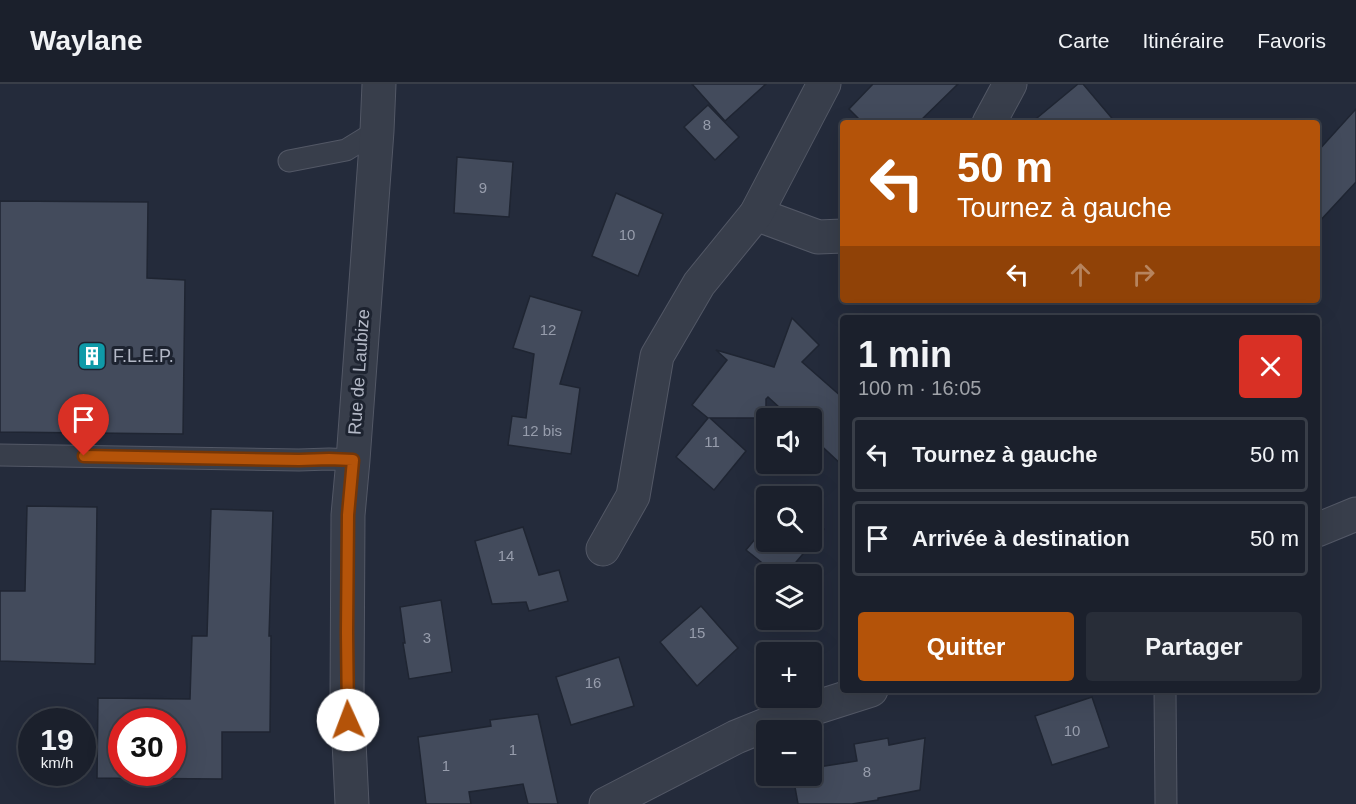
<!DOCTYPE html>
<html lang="fr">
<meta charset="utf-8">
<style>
body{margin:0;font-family:Arial,sans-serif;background:#282d38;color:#f1f3f6;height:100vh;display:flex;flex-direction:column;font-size:22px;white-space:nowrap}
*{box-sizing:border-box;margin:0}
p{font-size:20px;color:#a0a3a9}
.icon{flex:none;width:33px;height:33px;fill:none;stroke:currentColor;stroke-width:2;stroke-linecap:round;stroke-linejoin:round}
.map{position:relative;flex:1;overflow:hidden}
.details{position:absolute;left:840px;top:231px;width:480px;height:378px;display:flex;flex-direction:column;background:#1b202c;border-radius:6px;box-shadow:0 6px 24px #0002,0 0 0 2px #393e48}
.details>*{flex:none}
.banner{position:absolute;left:840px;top:36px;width:480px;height:183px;border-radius:6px;box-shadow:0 6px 24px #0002,0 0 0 2px #393e48;background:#b45309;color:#fff;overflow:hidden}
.buttons{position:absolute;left:756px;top:324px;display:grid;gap:12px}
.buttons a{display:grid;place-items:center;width:66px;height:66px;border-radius:6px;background:#1b202c;box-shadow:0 6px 24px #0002,0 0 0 2px #393e48;font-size:30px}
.speed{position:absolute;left:18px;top:624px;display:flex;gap:12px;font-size:30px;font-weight:700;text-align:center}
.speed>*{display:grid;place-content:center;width:78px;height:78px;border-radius:50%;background:#1b202c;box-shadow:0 6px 24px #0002,0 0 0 2px #393e48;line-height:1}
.speed small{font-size:15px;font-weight:400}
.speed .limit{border:9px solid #d22;background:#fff;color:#111}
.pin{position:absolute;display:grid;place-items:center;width:51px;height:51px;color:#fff;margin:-62px -26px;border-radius:50% 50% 50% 0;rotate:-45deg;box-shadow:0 0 6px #0007}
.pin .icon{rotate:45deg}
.me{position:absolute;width:66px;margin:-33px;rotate:358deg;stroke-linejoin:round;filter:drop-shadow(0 0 4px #0008)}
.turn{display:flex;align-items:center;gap:21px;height:126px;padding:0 18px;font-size:27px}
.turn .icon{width:78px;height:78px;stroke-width:2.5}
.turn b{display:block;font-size:42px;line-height:51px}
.lanes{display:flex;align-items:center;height:57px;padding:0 18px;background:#0003;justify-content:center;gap:30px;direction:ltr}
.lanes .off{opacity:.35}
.round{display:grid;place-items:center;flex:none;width:63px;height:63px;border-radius:6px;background:#282d38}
.overview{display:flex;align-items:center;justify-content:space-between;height:102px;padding:0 18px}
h1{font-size:36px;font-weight:700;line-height:45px}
.primary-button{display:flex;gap:12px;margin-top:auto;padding:12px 18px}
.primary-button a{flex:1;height:69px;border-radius:6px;background:#b45309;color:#fff;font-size:24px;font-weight:700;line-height:69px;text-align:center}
.primary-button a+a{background:#282d38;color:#f1f3f6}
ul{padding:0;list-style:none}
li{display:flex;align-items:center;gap:18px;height:75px;margin:0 12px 9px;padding:0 6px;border:3px solid #393e48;border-radius:6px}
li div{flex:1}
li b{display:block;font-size:22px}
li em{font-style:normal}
header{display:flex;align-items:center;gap:36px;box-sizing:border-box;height:84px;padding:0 30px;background:#1b202c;border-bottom:2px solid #393e48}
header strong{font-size:28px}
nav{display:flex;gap:33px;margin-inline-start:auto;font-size:21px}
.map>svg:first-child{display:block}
</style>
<header>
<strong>Waylane</strong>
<nav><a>Carte</a><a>Itinéraire</a><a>Favoris</a></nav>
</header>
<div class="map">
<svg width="1356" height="720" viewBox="0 0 1356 720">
<rect width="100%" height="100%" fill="#242b3b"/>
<g fill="#434b5c" stroke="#1f2532" stroke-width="1.5" fill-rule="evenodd">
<path d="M692 0H766L725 37Z"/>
<path d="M873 0H958L918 39H863L849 25Z"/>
<path d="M1078 0H1083L1116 39H1031Z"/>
<path d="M708 21 739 53 715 76 684 43Z"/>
<path d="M1356 25V98L1317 140V68Z"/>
<path d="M457 73 513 78 509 133 454 129Z"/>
<path d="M616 109 663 130 638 192 592 172Z"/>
<path d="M0 117 148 118 147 194 185 196 183 350 0 348Z"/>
<path d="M530 212 582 227 560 300 580 304 571 370 508 361 512 332 526 334 534 270 513 264Z"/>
<path d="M792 234 819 261 802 278 843 314V382L812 353V334H791L768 313 766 315V334H710L746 367 714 406 676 373 708 334 692 321 727 276 716 266 774 283Z"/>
<path d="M27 422 97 423 95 580 0 577V507H25Z"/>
<path d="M211 425 273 427 269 552H271L270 648H222V695L97 694 98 614 190 615 192 552H207ZM122 638H172V688H122Z"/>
<path d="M812 434 824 445 786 490H776L746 466 766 442V458H812Z"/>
<path d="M523 443 539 491 559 486 568 517 529 527 526 518 492 520 475 457Z"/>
<path d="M441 516 452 588 409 595 403 559H405L400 523Z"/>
<path d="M701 522 738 564 697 602 660 558Z"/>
<path d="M619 573 634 622 571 641 556 593Z"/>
<path d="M1092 613 1109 663 1052 681 1035 632Z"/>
<path d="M538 630 558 720H528L523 700 469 708 471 720H426L418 653 491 642 490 636Z"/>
<path d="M888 654 889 661 925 654 920 706 878 714V716L852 720H798L793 692H812V684L857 677 854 660Z"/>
</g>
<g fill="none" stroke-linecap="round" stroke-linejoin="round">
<g stroke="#535866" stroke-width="23">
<g id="lane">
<path d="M289 77 346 66 377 47"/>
<path d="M0 371 299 376 329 375 353 376"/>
<path d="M1165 606 1166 720"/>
</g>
</g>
<g stroke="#535866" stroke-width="35">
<g id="street">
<path d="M989 39 1010 0"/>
<path d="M756 130 818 153 843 152"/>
<path d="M1317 446 1356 430"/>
<path d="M603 465 633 412 657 272 699 200 756 130 824 0"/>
<path d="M352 720 347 616 348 431 353 376 377 47 379 0"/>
<path d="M606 720 736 653 780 635 871 606"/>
</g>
</g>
<use href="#lane" stroke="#383e4b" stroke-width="21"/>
<use href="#street" stroke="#383e4b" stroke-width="33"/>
</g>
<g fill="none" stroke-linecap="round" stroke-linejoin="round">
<g stroke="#753606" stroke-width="15">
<path id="route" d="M84 372 299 376 329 375 353 376 348 431 347 548 348 636"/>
</g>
<use href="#route" stroke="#b45309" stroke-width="10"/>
</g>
<defs>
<g id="building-square" transform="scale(1.5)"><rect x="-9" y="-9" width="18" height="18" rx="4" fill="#0f9aa8" stroke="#1d2330"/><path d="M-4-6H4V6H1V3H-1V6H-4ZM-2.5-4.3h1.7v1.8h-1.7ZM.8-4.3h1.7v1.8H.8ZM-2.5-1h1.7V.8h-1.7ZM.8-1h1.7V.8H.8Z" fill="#fff"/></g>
</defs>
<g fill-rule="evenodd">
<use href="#building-square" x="92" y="272"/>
</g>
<g text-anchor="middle" stroke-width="6" stroke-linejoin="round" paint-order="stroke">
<g font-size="15" fill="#979dac">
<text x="707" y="46">8</text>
<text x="483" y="109">9</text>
<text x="627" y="156">10</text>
<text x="548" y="251">12</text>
<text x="542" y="352">12 bis</text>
<text x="712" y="363">11</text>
<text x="506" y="477">14</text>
<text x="697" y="554">15</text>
<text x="427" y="559">3</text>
<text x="593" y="604">16</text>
<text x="1072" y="652">10</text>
<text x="513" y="671">1</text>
<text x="446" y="687">1</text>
<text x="867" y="693">8</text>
</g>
<g font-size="18" fill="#b3b8c6" stroke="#1d2330" text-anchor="start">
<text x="113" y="278">F.L.E.P.</text>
</g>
<g font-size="18" fill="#b3b8c6" stroke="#1d2330">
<text transform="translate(359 288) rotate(-86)" y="6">Rue de Laubize</text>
</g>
</g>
</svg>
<div class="buttons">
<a><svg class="icon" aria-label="sound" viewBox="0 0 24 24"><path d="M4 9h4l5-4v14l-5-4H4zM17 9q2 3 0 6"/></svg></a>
<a><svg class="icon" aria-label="search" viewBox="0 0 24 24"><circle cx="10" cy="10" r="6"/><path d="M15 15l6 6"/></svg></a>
<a><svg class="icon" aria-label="layers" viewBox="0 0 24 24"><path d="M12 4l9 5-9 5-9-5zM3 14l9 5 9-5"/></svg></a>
<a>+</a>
<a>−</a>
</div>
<div class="speed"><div>19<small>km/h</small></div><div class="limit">30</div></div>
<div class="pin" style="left:84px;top:372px;background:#d93025"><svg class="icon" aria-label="arrive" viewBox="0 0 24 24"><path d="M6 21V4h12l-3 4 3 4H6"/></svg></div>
<svg class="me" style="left:348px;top:636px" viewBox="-20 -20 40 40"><circle r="19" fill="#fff"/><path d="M0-13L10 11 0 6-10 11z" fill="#b45309"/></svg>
<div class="banner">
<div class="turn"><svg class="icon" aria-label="left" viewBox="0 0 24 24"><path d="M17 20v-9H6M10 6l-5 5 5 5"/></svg><div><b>50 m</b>Tournez à gauche</div></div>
<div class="lanes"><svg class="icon" aria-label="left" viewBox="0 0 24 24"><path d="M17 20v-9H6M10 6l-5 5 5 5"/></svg><svg class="icon off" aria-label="ahead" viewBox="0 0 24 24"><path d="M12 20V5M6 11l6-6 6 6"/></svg><svg class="icon off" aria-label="right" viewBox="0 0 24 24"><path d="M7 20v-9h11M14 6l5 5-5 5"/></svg></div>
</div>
<section class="details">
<div class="overview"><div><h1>1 min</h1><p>100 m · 16:05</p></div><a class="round" style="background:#d93025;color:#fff"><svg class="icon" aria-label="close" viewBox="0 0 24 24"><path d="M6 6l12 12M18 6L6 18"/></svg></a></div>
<ul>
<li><svg class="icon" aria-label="left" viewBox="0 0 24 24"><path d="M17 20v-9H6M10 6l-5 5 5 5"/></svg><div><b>Tournez à gauche</b></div><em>50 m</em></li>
<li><svg class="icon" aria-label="arrive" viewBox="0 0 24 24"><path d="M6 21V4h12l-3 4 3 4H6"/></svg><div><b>Arrivée à destination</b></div><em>50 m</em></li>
</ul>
<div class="primary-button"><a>Quitter</a><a>Partager</a></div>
</section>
</div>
